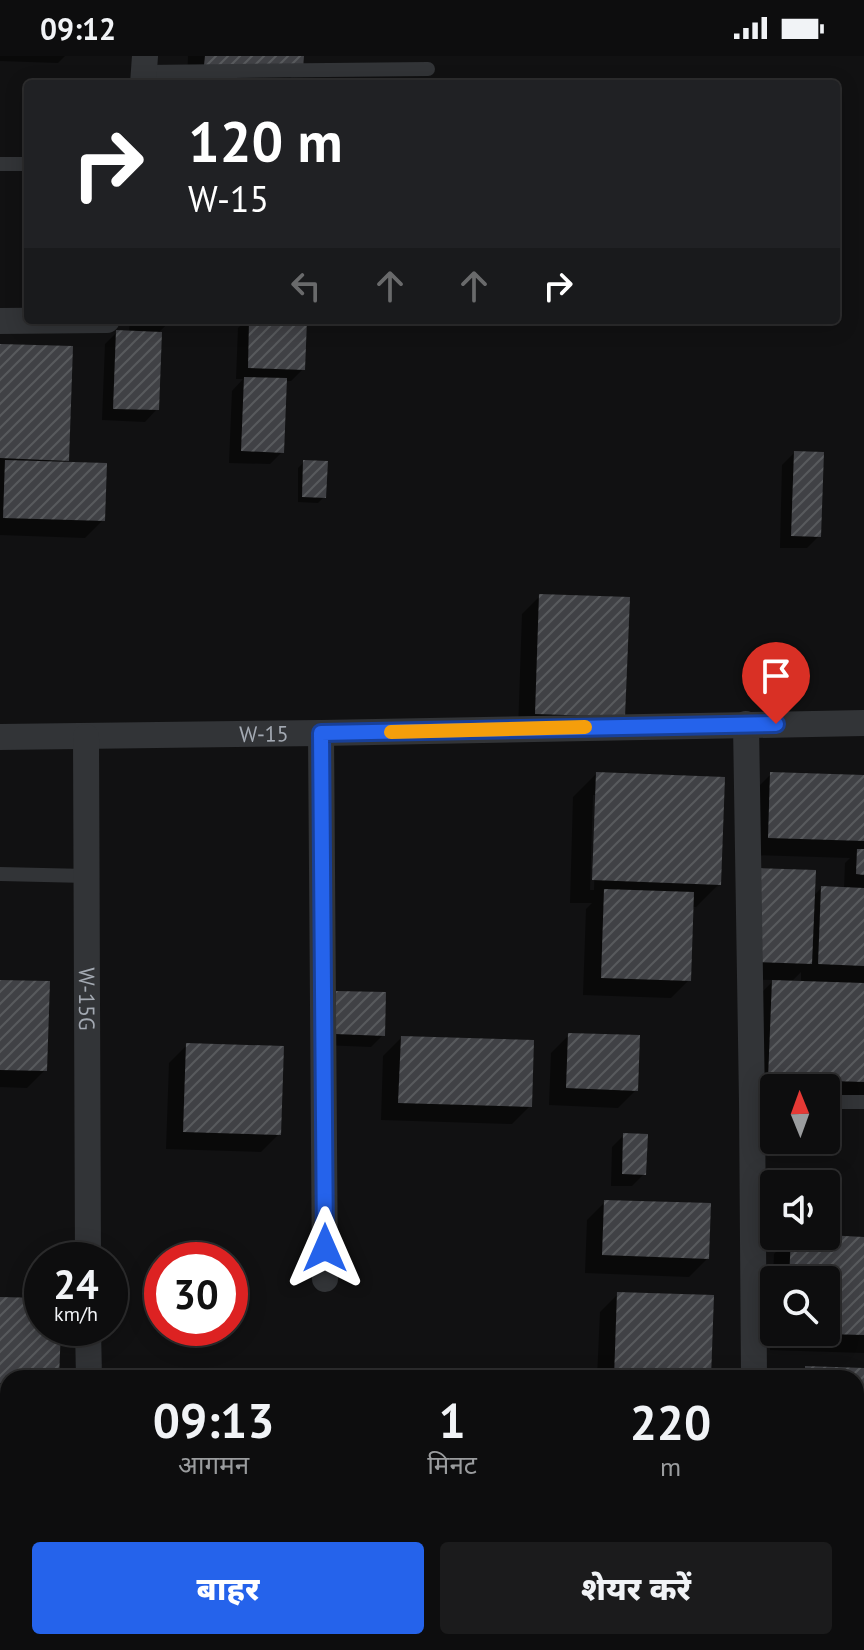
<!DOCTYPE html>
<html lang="hi">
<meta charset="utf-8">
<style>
body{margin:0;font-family:"PT Sans","Noto Sans Devanagari",sans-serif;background:#1b1b1c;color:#f1f3f6;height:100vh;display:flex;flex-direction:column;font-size:30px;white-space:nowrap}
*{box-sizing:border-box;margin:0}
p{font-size:26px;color:#9a9c9e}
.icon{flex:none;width:44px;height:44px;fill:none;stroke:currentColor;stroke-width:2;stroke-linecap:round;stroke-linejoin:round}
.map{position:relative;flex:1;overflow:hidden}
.side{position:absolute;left:0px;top:1314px;width:864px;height:280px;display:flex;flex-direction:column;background:#0d0d0e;border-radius:24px 24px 0 0;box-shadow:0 4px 20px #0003,0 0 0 2px #2d2d2e}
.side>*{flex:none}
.banner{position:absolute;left:24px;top:24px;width:816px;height:244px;border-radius:8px;box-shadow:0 4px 20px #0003,0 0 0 2px #2d2d2e;background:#202124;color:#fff;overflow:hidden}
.needle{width:52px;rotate:359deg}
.controls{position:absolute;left:760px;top:1018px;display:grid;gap:16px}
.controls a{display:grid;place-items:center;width:80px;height:80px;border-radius:8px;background:#0d0d0e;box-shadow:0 4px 20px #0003,0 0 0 2px #2d2d2e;font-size:40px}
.speed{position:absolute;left:24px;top:1186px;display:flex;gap:16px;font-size:40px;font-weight:700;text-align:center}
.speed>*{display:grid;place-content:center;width:104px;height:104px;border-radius:50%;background:#0d0d0e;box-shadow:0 4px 20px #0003,0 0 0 2px #2d2d2e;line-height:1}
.speed small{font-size:20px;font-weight:400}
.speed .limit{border:12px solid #d22;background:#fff;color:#111}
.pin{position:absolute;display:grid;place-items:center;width:68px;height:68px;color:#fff;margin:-82px -34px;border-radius:50% 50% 50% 0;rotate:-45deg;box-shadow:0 0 8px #0007}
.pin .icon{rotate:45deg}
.me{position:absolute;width:88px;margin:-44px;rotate:0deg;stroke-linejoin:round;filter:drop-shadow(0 0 6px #0008)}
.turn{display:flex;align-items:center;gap:28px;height:168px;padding:0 32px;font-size:36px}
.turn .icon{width:104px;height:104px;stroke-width:2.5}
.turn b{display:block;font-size:56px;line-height:68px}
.lanes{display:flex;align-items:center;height:76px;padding:0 32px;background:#0003;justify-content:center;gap:40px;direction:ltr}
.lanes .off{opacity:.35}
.eta{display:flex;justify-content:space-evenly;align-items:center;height:136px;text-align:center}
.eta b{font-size:48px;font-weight:800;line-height:56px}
.button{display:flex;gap:16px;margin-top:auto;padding:16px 32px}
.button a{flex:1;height:92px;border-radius:8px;background:#2563eb;color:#fff;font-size:32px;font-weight:800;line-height:92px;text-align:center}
.button a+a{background:#1b1b1c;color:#f1f3f6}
.status{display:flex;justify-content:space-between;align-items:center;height:56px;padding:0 40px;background:#0d0d0e;direction:ltr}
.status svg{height:22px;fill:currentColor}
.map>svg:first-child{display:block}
</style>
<div class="status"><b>09:12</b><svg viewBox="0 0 49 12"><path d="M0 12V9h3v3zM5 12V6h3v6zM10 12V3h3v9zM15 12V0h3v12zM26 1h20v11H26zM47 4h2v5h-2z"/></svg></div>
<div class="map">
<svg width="864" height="1594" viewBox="0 0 864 1594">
<defs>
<pattern id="building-hatch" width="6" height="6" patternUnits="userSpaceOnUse" patternTransform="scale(2)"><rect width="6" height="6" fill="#404145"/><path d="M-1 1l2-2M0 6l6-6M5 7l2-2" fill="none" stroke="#585a5d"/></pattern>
</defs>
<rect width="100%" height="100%" fill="#111112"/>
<g fill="#0007" fill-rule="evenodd">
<path d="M0 0H65L58 7 0 5Z"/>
<path d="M188 0H302L301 11 285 28 187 26Z"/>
<path d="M130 264H171L160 275 157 353 145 366 102 364 105 288 117 276 129 277Z"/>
<path d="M247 264H305L303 313 291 325H285L282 396 270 408 229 407 232 335 243 323H236L238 272Z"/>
<path d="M0 290 67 404 63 408 103 464 85 482 0 479Z"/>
<path d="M794 397 819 480 807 492H780L782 409Z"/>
<path d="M304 406 324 441 318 447 298 446V412Z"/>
<path d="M540 540 623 660 518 675 522 558Z"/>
<path d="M596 718 719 828 696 851H692L689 924 671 942 583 939 586 853 592 847H570L573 741ZM593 739H597L594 834H590Z"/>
<path d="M771 718 864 721V1049L826 1048V1032H774V1046L746 1045 749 949 774 924 738 923 821 832 844 833 845 807 850 802 751 799 753 736ZM801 916V927L791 926Z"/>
<path d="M0 926 45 1014 27 1032 0 1031Z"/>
<path d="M337 937 383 979 371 991 323 989 325 949Z"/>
<path d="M569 979 636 1034 618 1052 549 1049 551 997Z"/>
<path d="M401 982 530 1050 512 1068 381 1064 383 1000Z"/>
<path d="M187 989 279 1078 261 1096 166 1093 169 1007Z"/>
<path d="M624 1079 644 1118 632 1130H611L612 1091Z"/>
<path d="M605 1146 707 1203 689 1221 585 1217 587 1164Z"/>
<path d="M792 1180 864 1183V1297L770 1294 774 1198ZM774 1224H826V1276H774Z"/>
<path d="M618 1238 709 1322H597L600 1256Z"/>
<path d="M0 1243 42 1244V1272H59L57 1322H8V1432H0Z"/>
<path d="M806 1312 864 1314V1532H856V1322H796Z"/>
<path d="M856 1573H864V1594H759L762 1586H856Z"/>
<path d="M469 1586H583L604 1594H461Z"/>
</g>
<g fill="url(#building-hatch)">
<path d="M205 0H304L303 12 204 9Z"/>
<path d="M249 264H307L305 314 248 312Z"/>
<path d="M116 274 162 276 159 354 113 353Z"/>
<path d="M0 288 73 290 69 405 0 402Z"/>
<path d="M244 321 287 322 284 397 241 395Z"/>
<path d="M794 395 824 396 821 481 791 480Z"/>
<path d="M5 404 107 407 105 465 3 462Z"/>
<path d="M303 404 328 405 326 442 302 441Z"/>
<path d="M539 538 630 541 625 661 535 658Z"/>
<path d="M596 716 725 721 721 829 592 824Z"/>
<path d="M770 716 864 719V785L768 782Z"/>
<path d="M857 793H864V819L856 818Z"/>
<path d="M758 812 816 814 812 908 755 906Z"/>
<path d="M821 830 864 832V910L818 908Z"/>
<path d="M604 833 694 836 691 925 601 922Z"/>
<path d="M0 924 50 925 47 1015 0 1014Z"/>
<path d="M772 924 864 927V1026L768 1023Z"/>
<path d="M336 935 386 936 385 980 335 978Z"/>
<path d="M568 977 640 979 638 1035 566 1032Z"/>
<path d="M401 980 534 984 532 1051 398 1047Z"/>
<path d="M186 987 284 990 281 1079 183 1076Z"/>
<path d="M623 1077 648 1078 646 1119 622 1118Z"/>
<path d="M604 1144 711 1147 709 1203 602 1199Z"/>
<path d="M826 1179 864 1181V1279L826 1278V1224H789L791 1180Z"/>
<path d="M617 1236 714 1239 711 1322H614Z"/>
<path d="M0 1241 42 1242V1272H61L59 1322H8V1328L0 1327Z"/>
<path d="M805 1310 864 1312V1398L856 1397V1322H805Z"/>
<path d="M0 1334 8 1335V1414H0Z"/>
<path d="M856 1414 864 1415V1509H856Z"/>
<path d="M856 1571H864V1594H776V1586H856Z"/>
<path d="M472 1586H607L606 1594H471Z"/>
</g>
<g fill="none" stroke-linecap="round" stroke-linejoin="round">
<g stroke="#323437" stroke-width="14">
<path d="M144 16 428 13"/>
<path d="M0 108H28"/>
<path d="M0 818 87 820"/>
<path d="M752 1046H774"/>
<path d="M826 1046H864"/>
</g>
<g stroke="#323437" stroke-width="26">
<path d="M143 28 145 0"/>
<path d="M0 265 107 264"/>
<path d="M746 668 752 1046 754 1322"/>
<path d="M321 677 325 1223"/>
<path id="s1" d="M0 681 321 677 864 667"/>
<path id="s2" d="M86 681 88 1204"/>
<path d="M88 1272 89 1322"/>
<path d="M89 1586V1594"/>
</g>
</g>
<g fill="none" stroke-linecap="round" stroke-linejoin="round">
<g stroke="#184099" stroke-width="20">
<path id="route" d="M325 1192 321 677 776 668"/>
</g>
<use href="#route" stroke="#2563eb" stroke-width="14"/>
<path stroke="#f59e0b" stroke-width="14" d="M391 676 585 671"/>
</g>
<g text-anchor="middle" stroke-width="6" stroke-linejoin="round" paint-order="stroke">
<g font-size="22" fill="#a3a9b2" stroke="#0c0c0d">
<text dy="8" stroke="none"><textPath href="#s1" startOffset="264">W-15</textPath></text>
<text dy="8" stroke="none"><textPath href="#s2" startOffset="262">W-15G</textPath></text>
</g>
</g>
</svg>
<div class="controls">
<a><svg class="needle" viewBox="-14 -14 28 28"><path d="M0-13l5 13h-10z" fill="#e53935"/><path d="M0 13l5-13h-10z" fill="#9a9c9e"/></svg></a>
<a><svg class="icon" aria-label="sound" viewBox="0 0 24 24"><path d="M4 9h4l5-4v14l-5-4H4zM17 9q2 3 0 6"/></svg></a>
<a><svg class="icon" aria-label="search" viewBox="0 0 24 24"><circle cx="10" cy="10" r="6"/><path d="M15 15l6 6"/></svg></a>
</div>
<div class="speed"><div>24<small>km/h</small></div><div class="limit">30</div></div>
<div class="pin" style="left:776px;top:668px;background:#d93025"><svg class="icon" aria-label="arrive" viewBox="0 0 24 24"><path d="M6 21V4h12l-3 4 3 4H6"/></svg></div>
<svg class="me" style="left:325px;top:1192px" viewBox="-20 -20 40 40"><path d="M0-17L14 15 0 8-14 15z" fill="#2563eb" stroke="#fff" stroke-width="4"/></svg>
<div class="banner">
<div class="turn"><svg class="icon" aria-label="right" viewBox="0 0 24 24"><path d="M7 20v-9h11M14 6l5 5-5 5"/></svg><div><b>120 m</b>W-15</div></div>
<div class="lanes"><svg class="icon off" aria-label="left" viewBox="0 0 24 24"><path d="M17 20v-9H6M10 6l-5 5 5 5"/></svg><svg class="icon off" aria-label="ahead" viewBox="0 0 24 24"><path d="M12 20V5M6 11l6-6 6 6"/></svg><svg class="icon off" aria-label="ahead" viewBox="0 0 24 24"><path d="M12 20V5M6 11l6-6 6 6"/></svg><svg class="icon" aria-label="right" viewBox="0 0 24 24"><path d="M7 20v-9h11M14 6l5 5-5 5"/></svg></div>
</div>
<section class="side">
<div class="eta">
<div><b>09:13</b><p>आगमन</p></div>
<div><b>1</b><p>मिनट</p></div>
<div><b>220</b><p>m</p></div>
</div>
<div class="button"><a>बाहर</a><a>शेयर करें</a></div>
</section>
</div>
